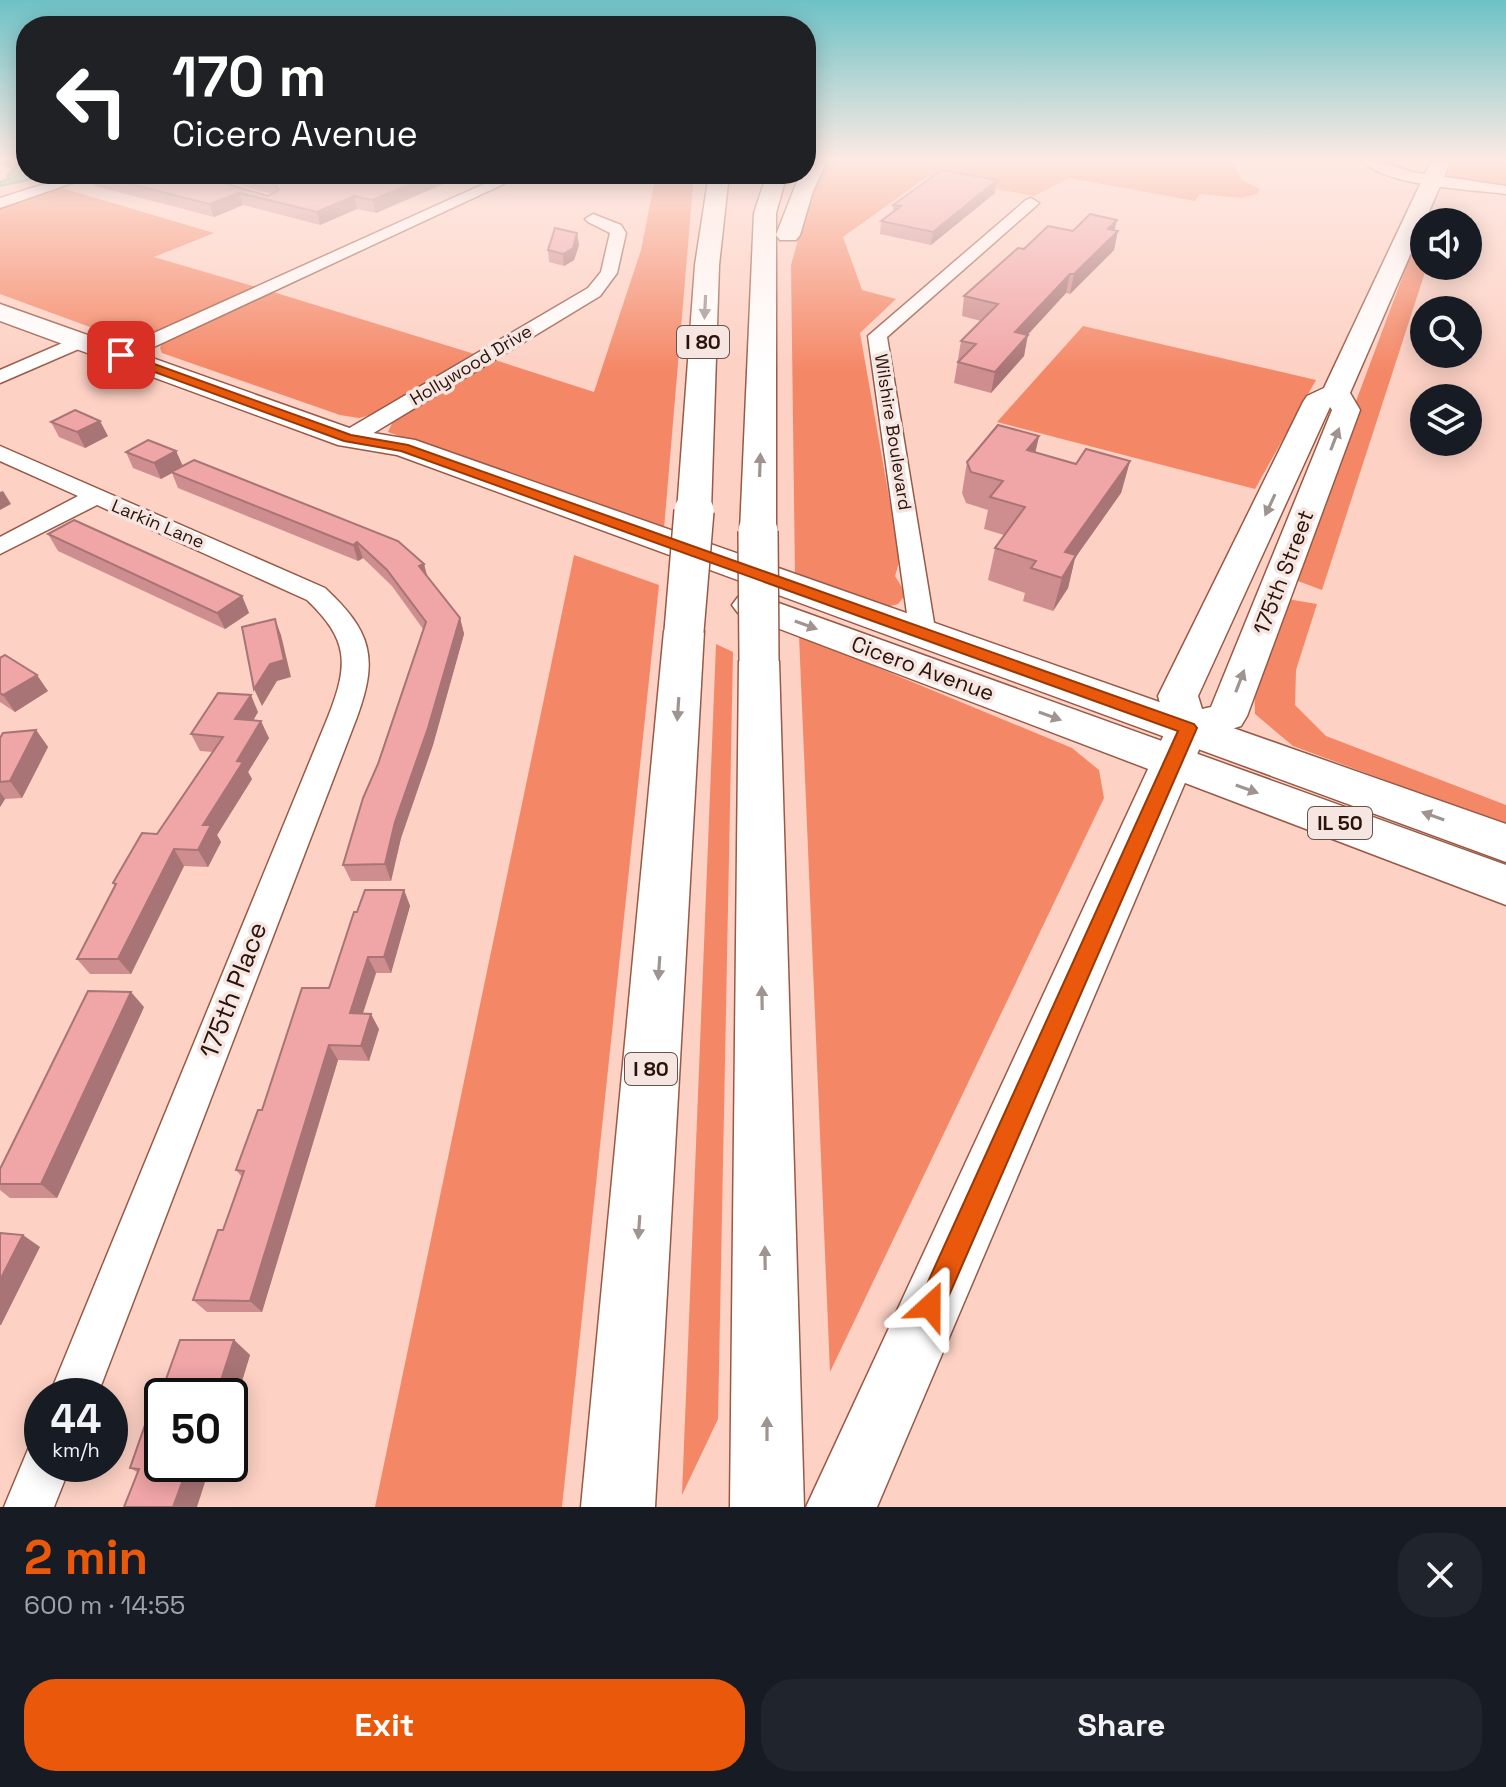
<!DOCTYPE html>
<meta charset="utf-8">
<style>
body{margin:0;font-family:"Space Grotesk",sans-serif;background:#20242c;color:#f1f3f6;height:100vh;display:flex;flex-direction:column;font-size:30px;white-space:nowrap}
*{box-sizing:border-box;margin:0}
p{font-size:26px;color:#9ea1a6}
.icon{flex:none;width:44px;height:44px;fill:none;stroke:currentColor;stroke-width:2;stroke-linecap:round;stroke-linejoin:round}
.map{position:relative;height:1507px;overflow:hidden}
.panel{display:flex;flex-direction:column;background:#171b24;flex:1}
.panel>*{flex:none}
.banner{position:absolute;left:16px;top:16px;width:800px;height:168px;border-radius:32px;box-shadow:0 4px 20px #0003;background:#202124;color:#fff;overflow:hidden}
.fabs{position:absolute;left:1410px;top:208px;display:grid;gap:16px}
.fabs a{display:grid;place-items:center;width:72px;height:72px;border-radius:50%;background:#171b24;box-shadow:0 4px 20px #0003;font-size:40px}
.speed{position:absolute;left:24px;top:1378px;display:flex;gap:16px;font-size:40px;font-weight:700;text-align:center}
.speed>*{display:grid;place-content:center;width:104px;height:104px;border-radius:50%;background:#171b24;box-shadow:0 4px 20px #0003;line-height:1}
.speed small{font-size:20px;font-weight:400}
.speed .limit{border:4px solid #111;border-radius:12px;background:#fff;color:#111}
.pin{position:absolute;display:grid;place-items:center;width:68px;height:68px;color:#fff;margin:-34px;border-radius:16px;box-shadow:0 4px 12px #0006}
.me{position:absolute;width:88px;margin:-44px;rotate:24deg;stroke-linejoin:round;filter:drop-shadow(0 0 6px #0008)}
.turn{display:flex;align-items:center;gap:28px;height:168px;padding:0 24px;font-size:36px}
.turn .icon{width:104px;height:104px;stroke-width:2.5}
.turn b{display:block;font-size:56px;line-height:68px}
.round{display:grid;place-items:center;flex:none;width:84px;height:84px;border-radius:32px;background:#20242c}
.overview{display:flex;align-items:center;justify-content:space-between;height:136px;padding:0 24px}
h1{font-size:48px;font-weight:700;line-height:60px;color:#ea580c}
.action{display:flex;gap:16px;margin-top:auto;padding:16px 24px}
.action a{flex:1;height:92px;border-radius:32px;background:#ea580c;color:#fff;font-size:32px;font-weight:700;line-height:92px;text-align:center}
.action a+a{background:#20242c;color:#f1f3f6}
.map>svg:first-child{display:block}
</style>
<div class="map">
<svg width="1506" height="1507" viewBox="0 0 1506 1507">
<rect width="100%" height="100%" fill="#fdd1c4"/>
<g fill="#f48766">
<path d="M829 161H1232L1242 180 1260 189 1257 194 1242 198 1200 194 1195 201 1069 178 1034 196 928 176 843 237 862 290 896 299 860 333 900 559 895 576 906 594 898 604 883 608 795 576 791 265 812 190Z"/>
<path d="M1454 161H1506V185L1447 178Z"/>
<path d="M656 174H694L664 529 388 432 394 419 495 360 594 392 641 250Z"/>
<path d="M62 188 214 233 154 257 259 288C216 307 168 339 120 338L0 294V208Z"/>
<path d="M1424 243V266H1427L1322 590 1290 578 1414 246Z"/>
<path d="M270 291 481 356 379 413 359 418 340 415 162 353 160 348 164 339Z"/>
<path d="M1083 326 1316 380 1255 489 997 422Z"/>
<path d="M574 555 659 585 562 1507H375Z"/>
<path d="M1287 599 1317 604 1296 670 1295 705 1326 736 1506 805V825L1293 746 1255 714 1254 672Z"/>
<path d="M799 635 1072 748 1099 770 1104 798 830 1372Z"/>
<path d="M716 644 733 652 718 1419 682 1495Z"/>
</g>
<path fill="#55d694" stroke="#489b6b" stroke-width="2" d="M0 161H26V174H57L0 186V182L9 179 7 176 13 169Z"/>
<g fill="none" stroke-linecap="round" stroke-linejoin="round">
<g stroke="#985a46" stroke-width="3">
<g id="street">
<path d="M1362 161H1379L1412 172 1506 186V194C1469 189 1389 187 1362 161Z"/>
<path d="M76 174H98L0 208V198Z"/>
<path d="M506 174H525L128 359 121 361 111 355 114 351Z"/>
<path d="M1031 198 1039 203 1036 206 887 337 936 635 932 641 923 644 914 641 910 635 868 336 1026 200Z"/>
<path d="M593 214 621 225 626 233 617 273 600 296 357 443H341L338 438 341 433 588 288 601 272 610 233 588 222 585 219Z"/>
<path d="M81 335 88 337 90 341 88 345 0 383V370Z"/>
<path d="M0 446 325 588C371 631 379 657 357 717L97 1396H49L328 717C349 664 349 640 307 600L97 505 0 554V537L78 496 0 461Z"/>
<path d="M42 1441V1464H71L54 1507H4L29 1447Z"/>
</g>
</g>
<g stroke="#985a46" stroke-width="3">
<path id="secondary" d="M1431 161H1451L1350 393 1360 410 1247 716 1241 726 1204 738 877 1507H806L1167 728 1158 696 1303 402 1307 396 1324 388ZM1330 407 1332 410 1211 707 1202 709 1198 696Z"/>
</g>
<g stroke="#985a46" stroke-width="3">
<g id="primary">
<path d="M0 304 355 430 415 440 1506 824V862L397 455 338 445 0 321Z"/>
<path d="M751 593 1506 865V905L738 613 732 605 738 597Z"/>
</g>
</g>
<g stroke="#985a46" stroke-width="3">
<g id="highway">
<path d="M807 161H827L813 191 800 235 796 240H780L776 235 800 174H806Z"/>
<path d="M709 174H729L719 265 711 511 706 518 694 521 682 518 677 511 695 265Z"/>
<path d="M767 174H787L776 213V531L770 538 758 542 746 538 740 531 754 213Z"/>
<path d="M684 618 698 622 704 631 655 1507H581L664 631 670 622Z"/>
<path d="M759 648 773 652 779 661 804 1507H730L739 661 745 652Z"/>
</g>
</g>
<use href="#street" fill="#fff" fill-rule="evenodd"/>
<use href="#secondary" fill="#fff" fill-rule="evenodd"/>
<use href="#primary" fill="#fff" fill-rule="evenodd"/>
<use href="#highway" fill="#fff" fill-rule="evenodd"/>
<g stroke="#985a46" stroke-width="42" stroke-linecap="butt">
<g id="highway-bridge">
<path d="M758 531 759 661"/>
<path d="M684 631 694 511"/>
</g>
</g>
<use href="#highway-bridge" stroke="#fff" stroke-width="39"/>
</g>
<g fill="#ce8e90">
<path d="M90 174 268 196 272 194 198 174H466L376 213 357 209 320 225 243 205 214 217 95 186Z"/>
<path d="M997 180 995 193 931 245 880 234 881 221 893 213V205Z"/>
<path d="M1114 230V250L1070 294 1066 293 1027 335 1024 356 991 393 954 383 961 341 981 321 962 316 964 296 1024 249Z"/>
<path d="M579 245 574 260 564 266 549 262 548 250Z"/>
<path d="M51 422 108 436 85 448 59 437Z"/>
<path d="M1039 436 1035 453 1076 464 1130 461 1121 493 1075 558 1068 588 1053 611 1023 601 1025 593 988 580 995 548 1004 535 984 529 988 510 966 503 962 493 967 462Z"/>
<path d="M176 451 183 466 424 564 427 576 460 618 464 634 433 745 401 838 391 881H351L343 865 423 629 392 586 363 558 358 561 178 488 172 473 161 479 133 468 126 452Z"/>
<path d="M48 534 242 596 249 613 225 629 58 551Z"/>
<path d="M0 658 48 691 15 712 0 702Z"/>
<path d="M258 712 253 720 269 738 248 772 252 779 217 835 221 842 208 867 184 866 131 974H90L77 959 115 886 113 883 157 834 213 752 200 751 191 734Z"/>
<path d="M36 730 48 747 22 798 5 799 0 807V738Z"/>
<path d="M404 890 410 906 391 973H376L363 1013 379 1029 369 1061 338 1060 262 1312H207L193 1300 223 1230 242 1177 236 1170 262 1110 329 988 357 912Z"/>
<path d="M144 1007 57 1198H10L0 1190V1169Z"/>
<path d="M234 1340 250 1355 230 1420V1396L217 1464 212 1479 137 1472 130 1468Z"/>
</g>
<g fill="#a87475">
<path d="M435 174H466L376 213 372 200Z"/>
<path d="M997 180 995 193 931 245 933 232Z"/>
<path d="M239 193 243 205 214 217 209 204Z"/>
<path d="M354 196 357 209 320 225 317 212Z"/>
<path d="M1117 220 1113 236 1118 231 1114 250 1070 294 1074 274 1108 229Z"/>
<path d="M577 233 579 245 574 260 564 266 563 254Z"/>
<path d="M1070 274 1066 293 1011 353 1015 332Z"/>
<path d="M1028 335 1024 356 991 393 995 372Z"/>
<path d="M100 421 108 436 85 448 77 432Z"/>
<path d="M1039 436 1032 467 1027 450Z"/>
<path d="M176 451 183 467 161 479 154 463Z"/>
<path d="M1130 461 1121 493 1075 558 1068 588 1053 611 1062 578 1065 552Z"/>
<path d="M3 491 11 504 0 510V492Z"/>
<path d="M357 542 363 558 358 561 353 545Z"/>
<path d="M424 564 428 580 419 566Z"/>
<path d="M242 596 249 613 225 629 217 613Z"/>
<path d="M460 618 464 634 433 745 401 838 391 881 385 864 395 822Z"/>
<path d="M275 619 281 635 291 677 277 681 262 706 254 689Z"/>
<path d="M37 675 48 691 15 712 3 695Z"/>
<path d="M251 695 258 712 244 736 235 719Z"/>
<path d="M261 721 269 738 248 772 252 779 217 835 221 842 208 867 198 850 203 825 237 761Z"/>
<path d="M36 730 48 747 22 798 10 781Z"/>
<path d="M0 792 5 799 0 807Z"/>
<path d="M174 849 184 866 131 974 118 959Z"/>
<path d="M404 890 410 906 391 973 384 957Z"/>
<path d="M368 957 376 973 358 1028 350 1013Z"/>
<path d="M131 992 144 1007 57 1198 41 1184Z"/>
<path d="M371 1014 379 1029 369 1061 361 1046Z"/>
<path d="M329 1045 338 1060 262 1312 250 1301Z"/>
<path d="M23 1235 40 1247 1 1325H0V1280Z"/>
<path d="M234 1340 250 1355 230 1420V1396H216Z"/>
<path d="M194 1464H217L212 1479 193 1469Z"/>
<path d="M187 1469 206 1479 197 1507H173Z"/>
</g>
<g fill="#f0a5a7" stroke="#a87475" stroke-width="2">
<path d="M942 170 997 180 933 232 881 221 901 206 893 205Z"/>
<path d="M92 174H193L268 196 279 190 275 184 240 174H435L372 200 354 196 317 212 239 193 209 204Z"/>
<path d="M1090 214 1117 220 1108 229 1118 231 1074 274H1070L1015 332 1028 335 995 372 958 362 976 344 961 341 998 304 964 296 1018 248 1024 249 1048 226 1073 231Z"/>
<path d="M555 228 577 233 573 248 563 254 548 250Z"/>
<path d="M75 410 100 421 77 432 51 422Z"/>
<path d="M998 425 1039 436 1027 450 1076 464 1086 449 1130 461 1065 552 1076 555 1062 578 1031 568 1036 561 995 548 1025 507 990 497 1003 481 971 472 967 462Z"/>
<path d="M148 440 176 451 154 463 126 452Z"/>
<path d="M194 460 398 541 424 564 419 566 460 618 428 728 395 822 385 864 343 865 363 798 378 764 426 622 387 570 357 542 353 545 171 472Z"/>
<path d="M74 520 242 596 217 613 48 534Z"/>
<path d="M275 619 284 660 270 664 254 689 242 627Z"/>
<path d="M5 655 37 675 3 695 0 693V658Z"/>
<path d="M218 693 251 695 235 719 261 721 237 761 243 762 203 825H211L198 850 174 849 118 959H77L116 884 113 883 142 833 157 834 223 737 191 734Z"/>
<path d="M36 730 10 781 0 782V738L3 733Z"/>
<path d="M365 890H404L384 957H368L350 1013 371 1014 361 1046 329 1045 250 1301 193 1300 218 1230H223L244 1171 236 1170 258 1110H262L302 988H329L354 912H357Z"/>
<path d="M88 991 131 992 41 1184H0V1169Z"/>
<path d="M0 1233 23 1235 0 1280Z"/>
<path d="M180 1340H234L216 1396H162V1464H194L193 1469H187L173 1507H124L139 1469 130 1468 160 1382H165Z"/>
</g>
<defs><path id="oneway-solid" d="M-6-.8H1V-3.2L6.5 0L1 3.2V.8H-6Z" transform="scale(2)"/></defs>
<g fill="#a09491">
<use href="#oneway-solid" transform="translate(705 307) rotate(93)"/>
<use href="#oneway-solid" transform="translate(1335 439) rotate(-69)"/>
<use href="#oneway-solid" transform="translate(760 465) rotate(-88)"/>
<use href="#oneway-solid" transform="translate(1270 505) rotate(115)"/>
<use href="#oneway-solid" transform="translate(806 625) rotate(20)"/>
<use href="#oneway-solid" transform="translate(1240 681) rotate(-69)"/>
<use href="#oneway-solid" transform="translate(678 709) rotate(94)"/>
<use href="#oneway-solid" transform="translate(1050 716) rotate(20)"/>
<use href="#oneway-solid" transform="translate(1247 789) rotate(20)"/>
<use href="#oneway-solid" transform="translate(1433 816) rotate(-160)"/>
<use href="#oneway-solid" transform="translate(659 968) rotate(94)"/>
<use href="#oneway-solid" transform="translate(762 998) rotate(-91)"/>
<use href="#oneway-solid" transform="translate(639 1227) rotate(94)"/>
<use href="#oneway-solid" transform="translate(765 1258) rotate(-91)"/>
<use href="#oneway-solid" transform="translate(767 1429) rotate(-90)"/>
</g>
<linearGradient id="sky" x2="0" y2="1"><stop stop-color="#6dc2c6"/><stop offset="0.43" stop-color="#feeae4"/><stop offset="1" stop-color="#feeae4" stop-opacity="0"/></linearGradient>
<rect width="1506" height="372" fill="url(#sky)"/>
<path fill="#ea580c" stroke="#983908" stroke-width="2" d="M121 352 351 435 408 445 1194 724 1197 728 940 1316 930 1320 921 1316 917 1306 1178 731 401 451 344 441 116 358 115 355Z"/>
<g text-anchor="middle" stroke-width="7" stroke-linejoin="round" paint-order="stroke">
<g font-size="18" fill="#2b120a" stroke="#f5e6e1">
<text transform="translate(471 365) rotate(-31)" y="6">Hollywood Drive</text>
<text transform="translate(893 432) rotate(81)" y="6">Wilshire Boulevard</text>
<text transform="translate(158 524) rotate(23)" y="6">Larkin Lane</text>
</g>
<g fill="#f5e6e1" stroke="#68524a" stroke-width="2">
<rect x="677" y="326" width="52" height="32" rx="6"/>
<rect x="1308" y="807" width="64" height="32" rx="6"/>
<rect x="625" y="1053" width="52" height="32" rx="6"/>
</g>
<g font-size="20" font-weight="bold" fill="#2b120a">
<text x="703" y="349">I 80</text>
<text x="1340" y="830">IL 50</text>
<text x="651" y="1076">I 80</text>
</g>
<g font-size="22" fill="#2b120a" stroke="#f5e6e1">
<text transform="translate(1283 572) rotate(-69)" y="8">175th Street</text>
<text transform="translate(923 668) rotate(20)" y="8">Cicero Avenue</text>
</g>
<g font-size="26" fill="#2b120a" stroke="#f5e6e1">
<text transform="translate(233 990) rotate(-69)" y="9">175th Place</text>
</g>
</g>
</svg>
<div class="fabs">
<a><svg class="icon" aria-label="sound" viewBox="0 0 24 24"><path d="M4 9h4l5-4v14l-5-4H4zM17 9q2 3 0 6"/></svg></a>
<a><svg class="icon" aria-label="search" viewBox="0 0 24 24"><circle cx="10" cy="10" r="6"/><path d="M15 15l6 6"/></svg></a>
<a><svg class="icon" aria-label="layers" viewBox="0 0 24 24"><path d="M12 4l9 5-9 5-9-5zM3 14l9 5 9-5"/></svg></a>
</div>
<div class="speed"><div>44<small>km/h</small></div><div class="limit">50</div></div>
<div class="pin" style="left:121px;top:355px;background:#d93025"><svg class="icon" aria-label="arrive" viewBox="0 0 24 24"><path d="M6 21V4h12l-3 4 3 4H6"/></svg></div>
<svg class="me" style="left:930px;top:1306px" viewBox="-20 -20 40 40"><path d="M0-17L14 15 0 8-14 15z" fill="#ea580c" stroke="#fff" stroke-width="4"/></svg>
<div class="banner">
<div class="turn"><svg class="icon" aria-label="left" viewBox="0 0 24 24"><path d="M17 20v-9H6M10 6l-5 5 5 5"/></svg><div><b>170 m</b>Cicero Avenue</div></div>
</div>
</div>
<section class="panel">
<div class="overview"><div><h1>2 min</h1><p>600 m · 14:55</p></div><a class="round"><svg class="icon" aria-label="close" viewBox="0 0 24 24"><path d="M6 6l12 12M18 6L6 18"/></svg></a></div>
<div class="action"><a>Exit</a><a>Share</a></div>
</section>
